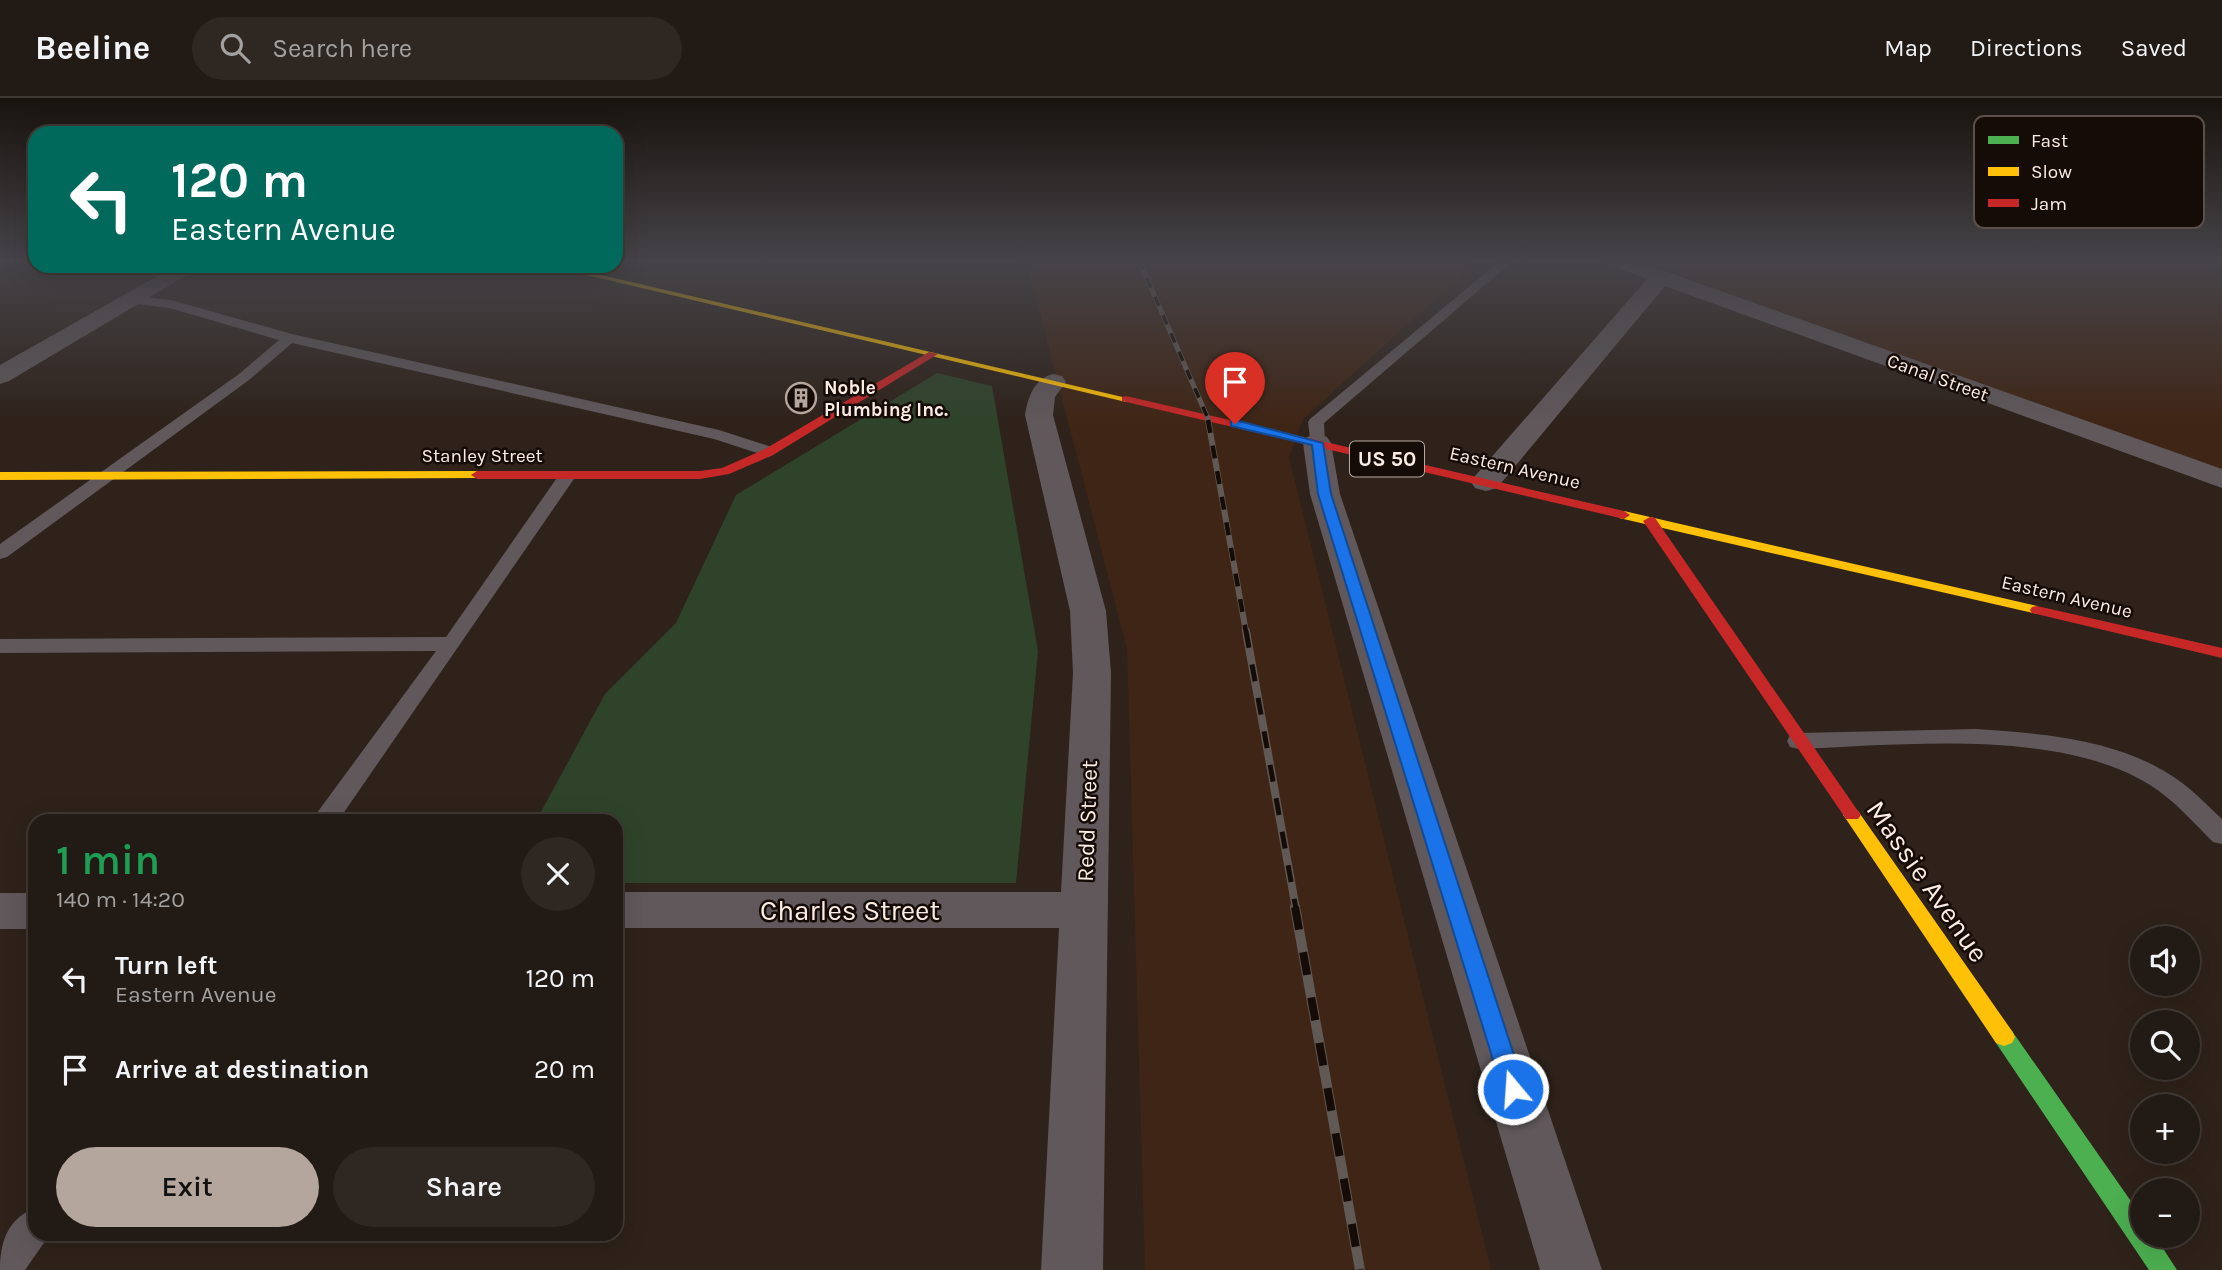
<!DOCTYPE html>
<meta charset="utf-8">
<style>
body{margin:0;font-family:Karla,sans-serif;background:#2e2722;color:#f1f3f6;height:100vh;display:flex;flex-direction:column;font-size:26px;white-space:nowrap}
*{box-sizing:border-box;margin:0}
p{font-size:23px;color:#a2a1a0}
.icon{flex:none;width:38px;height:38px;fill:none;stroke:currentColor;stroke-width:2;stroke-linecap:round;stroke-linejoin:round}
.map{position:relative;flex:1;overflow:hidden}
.drawer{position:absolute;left:28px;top:716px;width:595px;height:427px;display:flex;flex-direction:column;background:#221a14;border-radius:21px;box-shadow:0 7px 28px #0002,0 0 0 2px #3f3834}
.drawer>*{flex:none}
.banner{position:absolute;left:28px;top:28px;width:595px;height:147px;border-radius:21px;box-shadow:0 7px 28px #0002,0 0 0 2px #3f3834;background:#00695c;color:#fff;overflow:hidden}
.tools{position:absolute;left:2130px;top:828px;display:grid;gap:14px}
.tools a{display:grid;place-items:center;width:70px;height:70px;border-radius:50%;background:#221a14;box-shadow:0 7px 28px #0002,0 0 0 2px #3f3834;font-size:35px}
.pin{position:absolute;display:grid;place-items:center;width:60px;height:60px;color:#fff;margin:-72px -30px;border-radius:50% 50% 50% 0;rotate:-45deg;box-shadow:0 0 7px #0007}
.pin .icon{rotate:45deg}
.me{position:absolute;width:77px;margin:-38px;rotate:342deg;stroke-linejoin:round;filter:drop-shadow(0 0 5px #0008)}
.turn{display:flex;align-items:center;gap:24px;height:147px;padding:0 28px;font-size:32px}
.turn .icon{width:91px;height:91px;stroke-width:2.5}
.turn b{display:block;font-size:49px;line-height:60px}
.round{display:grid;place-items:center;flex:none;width:74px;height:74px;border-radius:37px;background:#2e2722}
.overview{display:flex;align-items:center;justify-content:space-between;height:119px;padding:0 28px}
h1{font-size:42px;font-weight:600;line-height:52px;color:#1e9e55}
.action{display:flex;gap:14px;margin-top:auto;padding:14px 28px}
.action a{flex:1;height:80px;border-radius:42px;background:#b4a59d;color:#111;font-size:28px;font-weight:600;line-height:80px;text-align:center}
.action a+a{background:#2e2722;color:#f1f3f6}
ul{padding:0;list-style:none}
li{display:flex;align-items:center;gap:21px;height:91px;padding:0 28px}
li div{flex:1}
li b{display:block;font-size:26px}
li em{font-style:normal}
header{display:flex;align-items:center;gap:42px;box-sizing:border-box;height:98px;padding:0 35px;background:#221a14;border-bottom:2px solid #3f3834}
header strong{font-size:33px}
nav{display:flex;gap:38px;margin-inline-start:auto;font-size:24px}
.search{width:490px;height:63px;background:#2e2722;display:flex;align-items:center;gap:18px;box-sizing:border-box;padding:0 24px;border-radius:38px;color:#a2a1a0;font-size:26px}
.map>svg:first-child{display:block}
</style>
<header>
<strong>Beeline</strong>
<div class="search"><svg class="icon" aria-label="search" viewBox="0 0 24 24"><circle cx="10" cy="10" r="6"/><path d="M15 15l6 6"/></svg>Search here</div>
<nav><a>Map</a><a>Directions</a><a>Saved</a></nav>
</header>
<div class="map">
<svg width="2222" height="1172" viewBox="0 0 2222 1172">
<rect width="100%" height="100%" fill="#2e221a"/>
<g fill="#3f2515">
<path d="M1026 162H1479L1303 321 1289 359 1491 1172H1145L1127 551Z"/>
<path d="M1639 162H2222V375Z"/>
</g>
<path fill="#2f432a" d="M937 275 992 288 1038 553 1016 785H616V723H536L605 596 676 525 736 397Z"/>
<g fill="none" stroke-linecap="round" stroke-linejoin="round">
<g fill="#60585b" fill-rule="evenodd">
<path d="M1501 162H1514L1324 325 1325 345 1317 350 1311 349 1308 324 1310 321Z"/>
<path d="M132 198 171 202 292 236 719 332 775 350 778 354 769 359 714 341 292 245 249 282 7 459 0 461V446L239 276 279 242 170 210 127 205V199Z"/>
<path d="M567 373 576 378 338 723H311L436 553 0 555V541L446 539 561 374Z"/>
<path d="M1976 631C2039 635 2114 641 2169 676 2189 688 2205 705 2222 721V746L2213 744C2193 724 2174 702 2150 687 2059 630 1902 647 1799 651L1790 649 1787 643 1790 637 1799 635Z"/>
<path d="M35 1110V1136H49L48 1139 25 1172H0C0 1145 7 1121 35 1110Z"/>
</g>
<g fill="#60585b" fill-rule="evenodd">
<path d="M1604 162H1634L2222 371V390L1665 188 1497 390 1486 393 1475 390 1471 384 1475 378 1647 181 1608 166Z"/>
<path d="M175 168H202L9 283 0 286V267Z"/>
<path d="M1053 276 1062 278 1066 284 1055 299 1053 317 1106 513 1111 575 1103 1172H1041L1059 830H616V794H1061L1073 575 1070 513 1025 317C1028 299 1034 281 1053 276Z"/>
<path d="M1317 336 1327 339 1331 345 1340 396 1602 1172H1540L1310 396 1303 345 1307 339Z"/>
<rect x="0" y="795" width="35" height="36"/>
</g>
<path fill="#4caf50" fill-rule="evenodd" d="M2004 930 2012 933 2142 1119V1138H2155L2177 1172H2149L1996 945 1993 939 1996 933Z"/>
<g fill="#ffc107" fill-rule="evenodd">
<path d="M548 168H563L1131 301 1126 304Z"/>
<path d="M477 373 481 374V380L0 382V374Z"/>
<path d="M1624 413 2037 508 2044 512 2037 516 1619 420 1618 417Z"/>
<path d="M1852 711 1858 713 2012 933 2015 939 2012 945 2004 948 1996 945 1846 721 1843 717 1846 713Z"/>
</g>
<g fill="#c62828" fill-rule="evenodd">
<path d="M929 254 938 256 773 357 729 376 700 381H477L471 377 477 373H700L722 370 765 351Z"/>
<path d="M1126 298 1624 413 1630 417 1624 421 1122 303V299Z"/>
<path d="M1650 419 1655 420 1858 713 1861 717 1858 721H1846L1643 423Z"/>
<path d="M2037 508 2222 550V560L2032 515 2030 512 2032 509Z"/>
</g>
<g stroke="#615956" stroke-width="5">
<path id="rail-far3" d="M1139 162 1209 323"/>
</g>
<g stroke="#615956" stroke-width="6">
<path id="rail-far2" d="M1208 322 1246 534"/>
</g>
<g stroke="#615956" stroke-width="8">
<path id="rail-far1" d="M1246 533 1296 811"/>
</g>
<g stroke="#615956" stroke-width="10">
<path id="rail" d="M1295 809 1360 1172"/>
</g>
<use href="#rail-far3" stroke="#160c07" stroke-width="3.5" stroke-dasharray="10" stroke-linecap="butt"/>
<use href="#rail-far2" stroke="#160c07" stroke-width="4.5" stroke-dasharray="13" stroke-linecap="butt"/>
<use href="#rail-far1" stroke="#160c07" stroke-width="5" stroke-dasharray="17" stroke-linecap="butt"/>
<use href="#rail" stroke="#160c07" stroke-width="8" stroke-dasharray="23" stroke-linecap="butt"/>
</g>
<linearGradient id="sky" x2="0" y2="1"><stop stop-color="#19130e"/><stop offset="0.5" stop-color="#464449"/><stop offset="1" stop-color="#464449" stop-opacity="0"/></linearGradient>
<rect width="2222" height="326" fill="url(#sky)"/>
<path fill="#1a73e8" stroke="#114b97" stroke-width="2" d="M1235 322 1323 345 1331 396 1525 991 1521 998 1513 1001 1505 998 1502 991 1318 396 1312 347 1231 328V323Z"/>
<defs>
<g id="building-ring" transform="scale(1.575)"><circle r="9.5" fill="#160c07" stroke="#b4a59d" stroke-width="1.5"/><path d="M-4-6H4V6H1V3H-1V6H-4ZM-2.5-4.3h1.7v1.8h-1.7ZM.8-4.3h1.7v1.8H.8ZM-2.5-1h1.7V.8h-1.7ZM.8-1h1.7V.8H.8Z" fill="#b4a59d"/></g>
</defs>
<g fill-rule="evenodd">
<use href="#building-ring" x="801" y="300"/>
</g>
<g text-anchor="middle" stroke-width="5" stroke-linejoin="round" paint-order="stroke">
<g font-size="19" fill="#fcece3" stroke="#160c07">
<text transform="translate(1938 279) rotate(20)" y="7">Canal Street</text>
<text x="482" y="364">Stanley Street</text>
<text transform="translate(1515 369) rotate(13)" y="7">Eastern Avenue</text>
<text transform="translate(2067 498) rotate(13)" y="7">Eastern Avenue</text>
</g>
<g font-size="19" font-weight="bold" fill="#fcece3" stroke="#160c07" text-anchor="start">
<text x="824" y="296">Noble<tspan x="824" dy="22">Plumbing Inc.</tspan></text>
</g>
<rect fill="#160c07" stroke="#b7a9a1" stroke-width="2" x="1350" y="343.5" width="74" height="35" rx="5"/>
<g font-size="21" font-weight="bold" fill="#fcece3">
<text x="1387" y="368">US 50</text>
</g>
<g font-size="23" fill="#fcece3" stroke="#160c07">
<text transform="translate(1087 723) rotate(-88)" y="8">Redd Street</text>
</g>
<g font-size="28" fill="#fcece3" stroke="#160c07">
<text transform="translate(1928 783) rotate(55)" y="10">Massie Avenue</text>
<text x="850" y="822">Charles Street</text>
</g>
</g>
<rect x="1974" y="18" width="230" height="112" rx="10" fill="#160c07" stroke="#5b4f49" stroke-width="2"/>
<rect x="1988" y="38" width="31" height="8" fill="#4caf50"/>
<rect x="1988" y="69" width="31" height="9" fill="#ffc107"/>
<rect x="1988" y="101" width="31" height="8" fill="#c62828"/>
<g font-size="19" fill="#fcece3">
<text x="2031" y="49">Fast</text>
<text x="2031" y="80">Slow</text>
<text x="2031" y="112">Jam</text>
</g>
</svg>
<div class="tools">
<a><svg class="icon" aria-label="sound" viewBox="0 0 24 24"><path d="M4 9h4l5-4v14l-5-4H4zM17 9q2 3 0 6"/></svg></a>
<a><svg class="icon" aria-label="search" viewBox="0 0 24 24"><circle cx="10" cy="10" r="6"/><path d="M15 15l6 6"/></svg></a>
<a>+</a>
<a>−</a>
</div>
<div class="pin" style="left:1235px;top:326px;background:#d93025"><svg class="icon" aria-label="arrive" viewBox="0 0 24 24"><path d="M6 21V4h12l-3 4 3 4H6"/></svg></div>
<svg class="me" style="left:1513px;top:991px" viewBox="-20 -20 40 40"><circle r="17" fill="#1a73e8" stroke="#fff" stroke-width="3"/><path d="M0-11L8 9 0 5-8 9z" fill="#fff"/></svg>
<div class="banner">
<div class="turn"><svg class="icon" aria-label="left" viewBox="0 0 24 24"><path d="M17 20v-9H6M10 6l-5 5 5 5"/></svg><div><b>120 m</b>Eastern Avenue</div></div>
</div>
<section class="drawer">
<div class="overview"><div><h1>1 min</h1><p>140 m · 14:20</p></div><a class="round"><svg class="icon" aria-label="close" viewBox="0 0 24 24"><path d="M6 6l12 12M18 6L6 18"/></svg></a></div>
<ul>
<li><svg class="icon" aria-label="left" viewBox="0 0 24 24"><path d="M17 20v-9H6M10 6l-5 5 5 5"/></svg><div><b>Turn left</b><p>Eastern Avenue</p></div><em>120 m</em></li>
<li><svg class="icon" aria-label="arrive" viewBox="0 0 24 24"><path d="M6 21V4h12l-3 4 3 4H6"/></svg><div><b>Arrive at destination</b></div><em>20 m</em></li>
</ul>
<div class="action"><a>Exit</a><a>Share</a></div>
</section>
</div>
